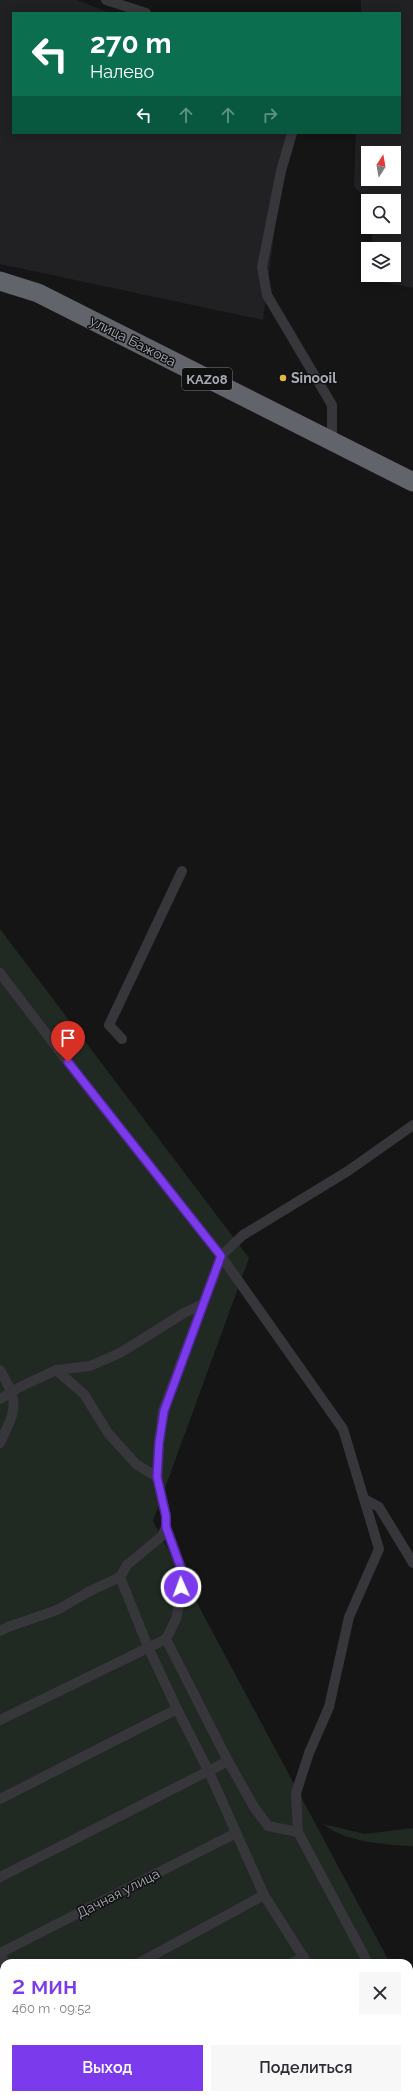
<!DOCTYPE html>
<html lang="ru">
<meta charset="utf-8">
<style>
body{margin:0;font-family:Raleway,sans-serif;background:#f7f7f7;color:#2b2b33;height:100vh;display:flex;flex-direction:column;font-size:15px;white-space:nowrap}
*{box-sizing:border-box;margin:0}
p{font-size:13px;color:#7c7c81}
.icon{flex:none;width:22px;height:22px;fill:none;stroke:currentColor;stroke-width:2;stroke-linecap:round;stroke-linejoin:round}
.map{position:relative;flex:1;overflow:hidden}
.drawer{position:absolute;left:0px;top:1959px;width:413px;height:140px;display:flex;flex-direction:column;background:#fff;border-radius:12px 12px 0 0;box-shadow:0 2px 10px #0003}
.drawer>*{flex:none}
.top-card{position:absolute;left:12px;top:12px;width:389px;height:122px;border-radius:0px;box-shadow:0 2px 10px #0003;background:#0b6e4f;color:#fff;overflow:hidden}
.needle{width:26px;rotate:11deg}
.buttons{position:absolute;left:361px;top:146px;display:grid;gap:8px}
.buttons a{display:grid;place-items:center;width:40px;height:40px;border-radius:0px;background:#fff;box-shadow:0 2px 10px #0003;font-size:20px}
.pin{position:absolute;display:grid;place-items:center;width:34px;height:34px;color:#fff;margin:-41px -17px;border-radius:50% 50% 50% 0;rotate:-45deg;box-shadow:0 0 4px #0007}
.pin .icon{rotate:45deg}
.me{position:absolute;width:44px;margin:-22px;rotate:358deg;stroke-linejoin:round;filter:drop-shadow(0 0 3px #0008)}
.turn{display:flex;align-items:center;gap:14px;height:84px;padding:0 12px;font-size:18px}
.turn .icon{width:52px;height:52px;stroke-width:2.5}
.turn b{display:block;font-size:28px;line-height:34px}
.lanes{display:flex;align-items:center;height:38px;padding:0 12px;background:#0003;justify-content:center;gap:20px;direction:ltr}
.lanes .off{opacity:.35}
.round{display:grid;place-items:center;flex:none;width:42px;height:42px;border-radius:0px;background:#f7f7f7}
.summary{display:flex;align-items:center;justify-content:space-between;height:68px;padding:0 12px}
h1{font-size:24px;font-weight:600;line-height:30px;color:#7c3aed}
.primary-button{display:flex;gap:8px;margin-top:auto;padding:8px 12px}
.primary-button a{flex:1;height:46px;border-radius:0px;background:#7c3aed;color:#fff;font-size:16px;font-weight:600;line-height:46px;text-align:center}
.primary-button a+a{background:#f7f7f7;color:#2b2b33}
.map>svg:first-child{display:block}
</style>
<div class="map">
<svg width="413" height="2099" viewBox="0 0 413 2099">
<rect width="100%" height="100%" fill="#151516"/>
<g fill="#212123" fill-rule="evenodd">
<path d="M0 0H77L110 13H13V133H287L263 320 0 264Z"/>
<path d="M361 0H413V288L369 279V275H394V249H371L373 227H394V201H370L354 187 356 133H400V13H361ZM368 153H394V179H368Z"/>
</g>
<g fill="#212923">
<path d="M0 929 249 1258 153 1521 390 1963H4V2095H409V1998L413 2005V2099H0Z"/>
<path d="M323 1824 365 1834 413 1828V1846C384 1845 346 1842 323 1824Z"/>
</g>
<g fill="none" stroke-linecap="round" stroke-linejoin="round">
<g stroke="#36363b" stroke-width="10">
<path d="M106 0 146 13"/>
<path d="M292 133 281 171 262 267 267 295 332 405V442"/>
<path d="M0 973 77 1074 221 1256 343 1429 379 1549 349 1617 329 1707 309 1753 296 1793 298 1832 368 1963"/>
<path d="M122 1039 109 1025 182 871"/>
<path d="M0 1370C20 1404 16 1409 0 1443"/>
<path d="M56 1370 84 1394 108 1433 136 1464 157 1477"/>
<path d="M0 1399 20 1387 56 1370 90 1366 120 1353 184 1313 203 1304"/>
<path d="M364 1499 379 1507 413 1563"/>
<path d="M0 1631 8 1627 57 1610 90 1591 120 1577"/>
<path d="M0 1720 166 1639 176 1619 180 1602 182 1571 166 1527"/>
<path d="M228 1761 254 1807 268 1826 298 1832"/>
<path d="M0 1799 177 1709"/>
<path d="M0 1877 228 1761 166 1639"/>
<path d="M0 1953 236 1833"/>
<path d="M0 1953 5 1963"/>
<path d="M139 1963 264 1895"/>
<path d="M291 1963 304 1957"/>
<path d="M307 1963 264 1895 209 1772 177 1709 148 1647 120 1577 127 1565 162 1536 166 1527V1516L157 1477 159 1443 163 1411 221 1256 243 1235 348 1171 413 1125"/>
<path d="M0 2038 4 2036"/>
<path d="M409 2040 413 2047"/>
<path d="M74 2095 76 2099"/>
<path d="M379 2095 380 2099"/>
<path d="M24 2099 32 2095"/>
<path d="M178 2099 186 2095"/>
<path d="M333 2099 341 2095"/>
</g>
<path stroke="#62646c" stroke-width="19" d="M0 281 38 293 413 482"/>
</g>
<g fill="none" stroke-linecap="round" stroke-linejoin="round">
<g stroke="#51269a" stroke-width="10">
<path id="route" d="M68 1062 221 1256 164 1411 159 1443 157 1477 166 1516V1527L182 1571 181 1587"/>
</g>
<use href="#route" stroke="#7c3aed" stroke-width="7"/>
</g>
<circle fill="#e3ba40" stroke="#101011" stroke-width="1.5" cx="283" cy="378" r="4"/>
<g text-anchor="middle" stroke-width="3" stroke-linejoin="round" paint-order="stroke">
<rect fill="#101011" stroke="#7a7c84" stroke-width="1" x="182" y="368" width="50" height="22" rx="3"/>
<g font-size="13" font-weight="bold" fill="#a8abb5">
<text x="207" y="384">KAZ08</text>
</g>
<g font-size="14" fill="#a8abb5" stroke="#101011">
<text transform="translate(133 341) rotate(27)" y="5">улица Бажова</text>
<text transform="translate(118 1893) rotate(-27)" y="5">Дачная улица</text>
</g>
<g font-size="14" font-weight="bold" fill="#a8abb5" stroke="#101011" text-anchor="start">
<text x="291" y="383">Sinooil</text>
</g>
</g>
</svg>
<div class="buttons">
<a><svg class="needle" viewBox="-14 -14 28 28"><path d="M0-13l5 13h-10z" fill="#e53935"/><path d="M0 13l5-13h-10z" fill="#7c7c81"/></svg></a>
<a><svg class="icon" aria-label="search" viewBox="0 0 24 24"><circle cx="10" cy="10" r="6"/><path d="M15 15l6 6"/></svg></a>
<a><svg class="icon" aria-label="layers" viewBox="0 0 24 24"><path d="M12 4l9 5-9 5-9-5zM3 14l9 5 9-5"/></svg></a>
</div>
<div class="pin" style="left:68px;top:1062px;background:#d93025"><svg class="icon" aria-label="arrive" viewBox="0 0 24 24"><path d="M6 21V4h12l-3 4 3 4H6"/></svg></div>
<svg class="me" style="left:181px;top:1587px" viewBox="-20 -20 40 40"><circle r="17" fill="#7c3aed" stroke="#fff" stroke-width="3"/><path d="M0-11L8 9 0 5-8 9z" fill="#fff"/></svg>
<div class="top-card">
<div class="turn"><svg class="icon" aria-label="left" viewBox="0 0 24 24"><path d="M17 20v-9H6M10 6l-5 5 5 5"/></svg><div><b>270 m</b>Налево</div></div>
<div class="lanes"><svg class="icon" aria-label="left" viewBox="0 0 24 24"><path d="M17 20v-9H6M10 6l-5 5 5 5"/></svg><svg class="icon off" aria-label="ahead" viewBox="0 0 24 24"><path d="M12 20V5M6 11l6-6 6 6"/></svg><svg class="icon off" aria-label="ahead" viewBox="0 0 24 24"><path d="M12 20V5M6 11l6-6 6 6"/></svg><svg class="icon off" aria-label="right" viewBox="0 0 24 24"><path d="M7 20v-9h11M14 6l5 5-5 5"/></svg></div>
</div>
<section class="drawer">
<div class="summary"><div><h1>2 мин</h1><p>460 m · 09:52</p></div><a class="round"><svg class="icon" aria-label="close" viewBox="0 0 24 24"><path d="M6 6l12 12M18 6L6 18"/></svg></a></div>
<div class="primary-button"><a>Выход</a><a>Поделиться</a></div>
</section>
</div>
